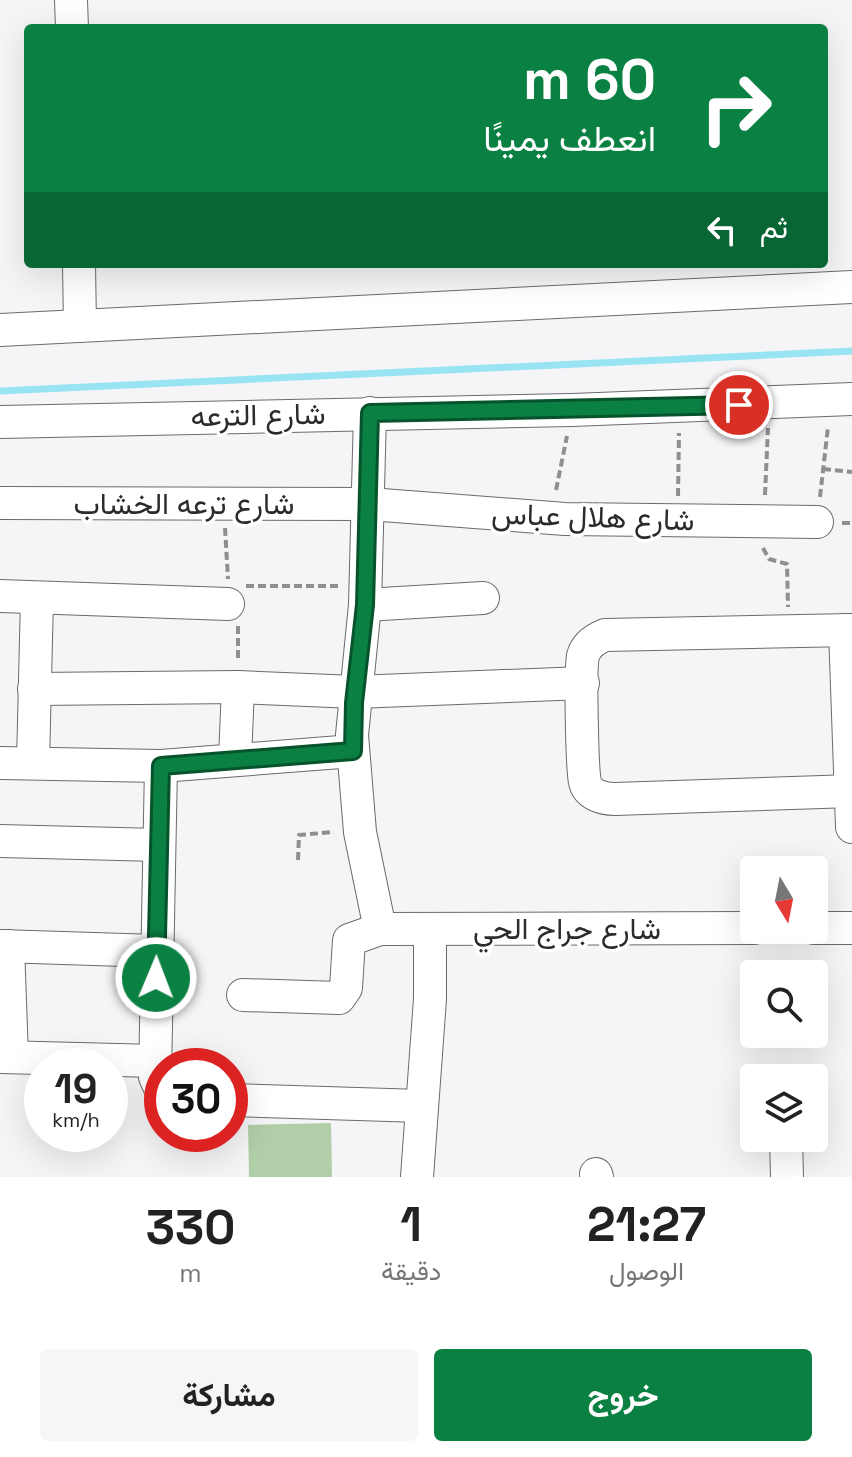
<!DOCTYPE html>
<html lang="ar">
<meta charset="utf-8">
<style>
body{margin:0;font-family:"Space Grotesk",Vazirmatn,sans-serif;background:#f6f6f6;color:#222;direction:rtl;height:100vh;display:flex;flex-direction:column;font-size:30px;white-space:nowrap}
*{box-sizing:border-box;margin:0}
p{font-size:26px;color:#767676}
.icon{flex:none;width:44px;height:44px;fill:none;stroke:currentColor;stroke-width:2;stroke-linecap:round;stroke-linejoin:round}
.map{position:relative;height:1177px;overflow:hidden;direction:ltr}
.drawer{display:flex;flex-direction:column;background:#fff;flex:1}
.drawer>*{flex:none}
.hud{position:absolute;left:24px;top:24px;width:804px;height:244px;border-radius:8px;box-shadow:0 8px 32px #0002;direction:rtl;background:#0b8043;color:#fff;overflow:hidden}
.needle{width:52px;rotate:170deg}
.controls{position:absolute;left:740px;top:856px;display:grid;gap:16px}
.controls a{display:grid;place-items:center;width:88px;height:88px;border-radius:8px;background:#fff;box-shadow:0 8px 32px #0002;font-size:40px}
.speed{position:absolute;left:24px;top:1048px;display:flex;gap:16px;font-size:40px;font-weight:700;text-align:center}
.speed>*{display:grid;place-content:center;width:104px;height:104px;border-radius:50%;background:#fff;box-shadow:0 8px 32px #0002;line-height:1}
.speed small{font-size:20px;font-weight:400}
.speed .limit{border:12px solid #d22;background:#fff;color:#111}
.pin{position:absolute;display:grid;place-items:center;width:68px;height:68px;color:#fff;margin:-34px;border:4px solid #fff;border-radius:50%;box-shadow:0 2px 8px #0007}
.me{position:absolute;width:88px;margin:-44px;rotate:1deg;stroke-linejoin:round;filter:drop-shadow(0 0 6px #0008)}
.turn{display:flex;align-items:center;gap:28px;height:168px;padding:0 40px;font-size:36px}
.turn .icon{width:104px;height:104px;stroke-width:2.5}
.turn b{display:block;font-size:56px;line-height:68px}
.then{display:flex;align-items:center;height:76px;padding:0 40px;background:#0003;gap:16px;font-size:30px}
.eta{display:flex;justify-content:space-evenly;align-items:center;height:136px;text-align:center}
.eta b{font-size:48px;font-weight:700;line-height:56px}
.cta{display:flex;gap:16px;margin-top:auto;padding:16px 40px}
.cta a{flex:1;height:92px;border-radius:8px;background:#0b8043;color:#fff;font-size:32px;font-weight:700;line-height:92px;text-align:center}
.cta a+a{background:#f6f6f6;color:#222}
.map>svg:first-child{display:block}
</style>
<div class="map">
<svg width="852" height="1177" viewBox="0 0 852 1177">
<rect width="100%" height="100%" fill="#f5f5f8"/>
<path fill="#b0cea8" d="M331 1123 332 1177H249L248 1125Z"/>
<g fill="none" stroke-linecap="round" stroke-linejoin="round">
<path stroke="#98e4f3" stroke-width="7" d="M0 391 852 351"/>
<g stroke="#6a6b6d" stroke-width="34">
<g id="minor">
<path d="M71 0 72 28"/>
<path d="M79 264 80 326"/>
<path d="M0 330 852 287"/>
<path d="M370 413 365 605 352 735 360 832 380 929"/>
<path d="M0 422 572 410 852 399"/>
<path d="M0 503 369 504 565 519 817 522"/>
<path d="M0 596 228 604"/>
<path d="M365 605 483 598"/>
<path d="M845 630 852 827"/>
<path d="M852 630 605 635C595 639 586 645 583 656 580 668 582 769 585 782 588 795 603 799 615 799L852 791"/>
<path d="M34 689 238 687 355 692 583 683"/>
<path d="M235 759 238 687"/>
<path d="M0 763 161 766 353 751"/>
<path d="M33 763 37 598"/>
<path d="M161 766 155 1077 162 1092"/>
<path d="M0 841 159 845"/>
<path d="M814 928H852"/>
<path d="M0 946 156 951"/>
<path d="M8 946 12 1057"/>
<path d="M243 995 339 998 346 988 349 940 380 929 754 928"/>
<path d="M0 1057 156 1061"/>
<path d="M230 1100 421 1106"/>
<path d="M786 1138 787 1177"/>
<path d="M596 1174 597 1177"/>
<path d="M417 1177 430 999V929"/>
</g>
</g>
<g stroke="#8f8f91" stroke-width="4" stroke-dasharray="8 4" stroke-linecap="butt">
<path d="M823 469 852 472"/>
<path d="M556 490 567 436"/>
<path d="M765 495 768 428"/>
<path d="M678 496 679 433"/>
<path d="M820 497 828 427"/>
<path d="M842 523H852"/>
<path d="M225 528 228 579"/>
<path d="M763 548 769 559 787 564 788 607"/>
<path d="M246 586H341"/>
<path d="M238 626V661"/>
<path d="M298 860 299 835 334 832"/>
</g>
<use href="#minor" stroke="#fff" stroke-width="32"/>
</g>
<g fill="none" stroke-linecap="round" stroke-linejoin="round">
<g stroke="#07532c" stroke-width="20">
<path id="route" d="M156 978 161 766 353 751 354 703 365 605 370 413 739 405"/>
</g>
<use href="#route" stroke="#0b8043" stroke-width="14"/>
</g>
<g text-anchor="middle" stroke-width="7" stroke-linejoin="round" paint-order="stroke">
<g font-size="30" fill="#2b2b2c" stroke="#fff">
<text transform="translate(258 415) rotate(-1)" y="10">شارع الترعه</text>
<text x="184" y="514">شارع ترعه الخشاب</text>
<text transform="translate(593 517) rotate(2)" y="10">شارع هلال عباس</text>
<text x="567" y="939">شارع جراج الحي</text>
</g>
</g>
</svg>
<div class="controls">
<a><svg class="needle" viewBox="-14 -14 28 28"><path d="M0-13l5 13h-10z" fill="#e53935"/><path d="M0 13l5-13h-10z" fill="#767676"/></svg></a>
<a><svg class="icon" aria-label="search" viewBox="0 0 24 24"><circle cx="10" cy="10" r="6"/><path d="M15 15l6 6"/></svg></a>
<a><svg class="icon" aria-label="layers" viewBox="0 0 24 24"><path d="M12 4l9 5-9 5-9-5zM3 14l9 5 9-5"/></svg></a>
</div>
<div class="speed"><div>19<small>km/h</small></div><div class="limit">30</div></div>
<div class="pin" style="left:739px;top:405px;background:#d93025"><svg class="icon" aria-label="arrive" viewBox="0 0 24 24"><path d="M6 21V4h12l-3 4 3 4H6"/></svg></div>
<svg class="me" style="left:156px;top:978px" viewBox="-20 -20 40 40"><circle r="17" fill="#0b8043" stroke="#fff" stroke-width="3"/><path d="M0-11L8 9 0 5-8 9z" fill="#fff"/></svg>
<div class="hud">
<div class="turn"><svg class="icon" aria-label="right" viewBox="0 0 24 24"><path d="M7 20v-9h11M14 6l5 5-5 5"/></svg><div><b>60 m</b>انعطف يمينًا</div></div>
<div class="then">ثم<svg class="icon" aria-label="left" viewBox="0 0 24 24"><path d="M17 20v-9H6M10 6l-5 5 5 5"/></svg></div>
</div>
</div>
<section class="drawer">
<div class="eta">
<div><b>21:27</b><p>الوصول</p></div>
<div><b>1</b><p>دقيقة</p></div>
<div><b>330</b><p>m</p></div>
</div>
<div class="cta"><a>خروج</a><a>مشاركة</a></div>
</section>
